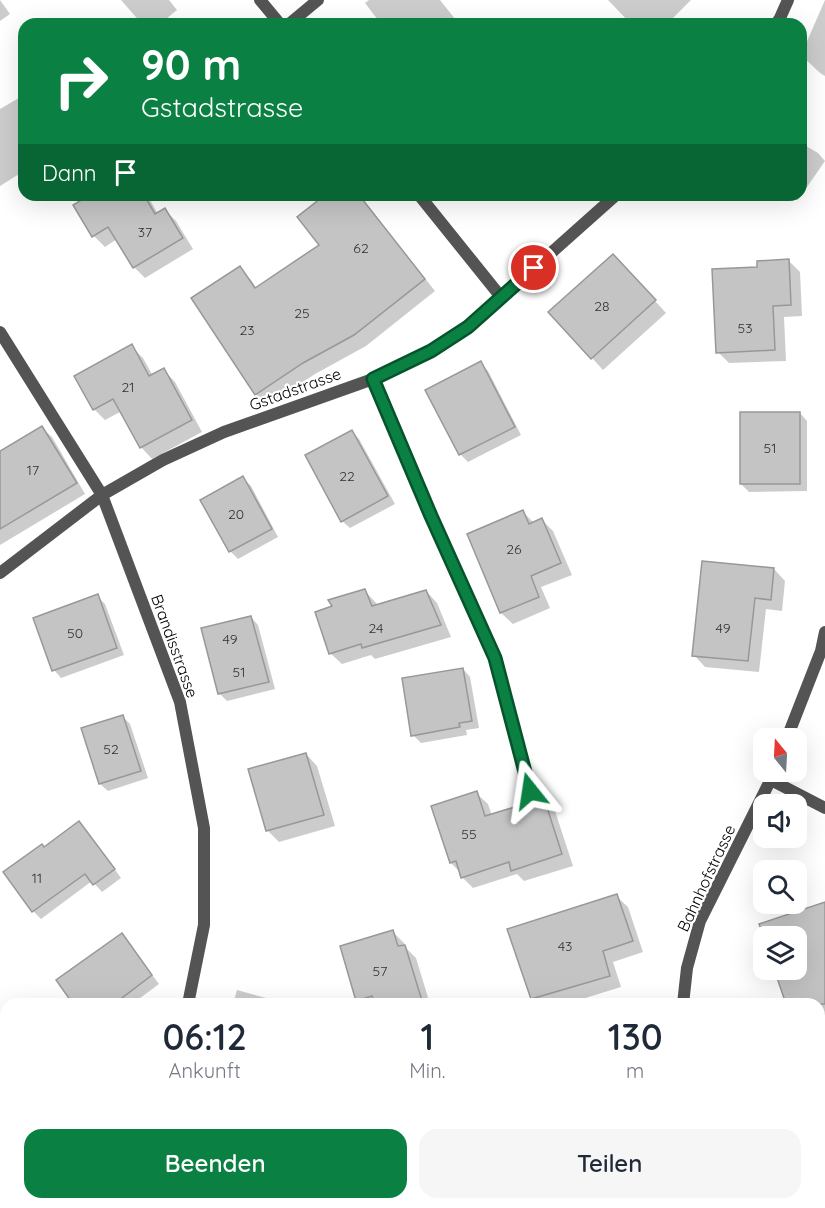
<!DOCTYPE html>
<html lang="de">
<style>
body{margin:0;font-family:Quicksand,sans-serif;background:#f6f6f7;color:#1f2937;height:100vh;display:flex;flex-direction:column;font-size:22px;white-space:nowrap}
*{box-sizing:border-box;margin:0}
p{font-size:20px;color:#747a83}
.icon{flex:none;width:33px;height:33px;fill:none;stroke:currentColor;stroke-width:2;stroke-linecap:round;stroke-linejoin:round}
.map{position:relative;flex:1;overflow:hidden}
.sheet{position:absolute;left:0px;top:998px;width:825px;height:212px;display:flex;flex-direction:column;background:#fff;border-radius:18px 18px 0 0;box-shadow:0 6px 24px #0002}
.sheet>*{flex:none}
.hud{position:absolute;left:18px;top:18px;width:789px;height:183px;border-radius:18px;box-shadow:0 6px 24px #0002;background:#0b8043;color:#fff;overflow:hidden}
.needle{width:39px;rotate:342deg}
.controls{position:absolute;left:753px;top:728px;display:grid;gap:12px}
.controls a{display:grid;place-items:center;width:54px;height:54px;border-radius:12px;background:#fff;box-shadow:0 6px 24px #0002;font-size:30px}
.pin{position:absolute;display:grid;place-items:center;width:51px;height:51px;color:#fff;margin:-26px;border:3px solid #fff;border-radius:50%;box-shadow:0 2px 6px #0007}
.me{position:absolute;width:66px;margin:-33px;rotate:345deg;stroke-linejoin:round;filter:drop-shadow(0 0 4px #0008)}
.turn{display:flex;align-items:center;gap:21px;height:126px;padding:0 24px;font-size:27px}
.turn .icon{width:78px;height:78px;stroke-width:2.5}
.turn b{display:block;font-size:42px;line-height:51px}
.then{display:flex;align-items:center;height:57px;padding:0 24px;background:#0003;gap:12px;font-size:22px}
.eta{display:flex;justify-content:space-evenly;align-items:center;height:102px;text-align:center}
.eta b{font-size:36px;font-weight:600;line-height:42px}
.cta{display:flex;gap:12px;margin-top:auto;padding:12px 24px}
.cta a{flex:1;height:69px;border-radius:18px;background:#0b8043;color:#fff;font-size:24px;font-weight:600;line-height:69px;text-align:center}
.cta a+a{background:#f6f6f7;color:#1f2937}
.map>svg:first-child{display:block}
</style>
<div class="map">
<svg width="825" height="1208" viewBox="0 0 825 1208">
<rect width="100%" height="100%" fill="#fff"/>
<path fill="#a2a2a2" d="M513 1203H558L546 1208H515Z"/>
<g fill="#0003">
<path d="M0 0 10 14 0 21Z"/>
<path d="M121 0H169L177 10 160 24H142Z"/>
<path d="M369 0H440L459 24H381L365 3Z"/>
<path d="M608 0H691L667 24H631Z"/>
<path d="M825 0V76L820 73 801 55Z"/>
<path d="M24 95V171L0 186V109Z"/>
<path d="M801 143 818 153 825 161 798 200 742 198 738 195H801Z"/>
<path d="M93 195H147L158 214 165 210 176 221 193 249 145 278 134 267 117 239 105 247 94 236Z"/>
<path d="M328 195H359L435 291 366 346 315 374 267 406 256 394 239 268 251 280 257 289 322 246Z"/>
<path d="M789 261 800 272 802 316 784 317 786 361 729 363 718 352 758 268Z"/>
<path d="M624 267 666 313 603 370 550 312Z"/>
<path d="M131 346 143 358 153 376 164 370 175 382 202 432 152 459 141 447 122 411 105 420 94 409Z"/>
<path d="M480 363 488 371 521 435 468 462 460 454Z"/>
<path d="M800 413 807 421V491L749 492 741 484Z"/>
<path d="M42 428 52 437 85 494 0 545V453Z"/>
<path d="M352 431 359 439 395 504 350 528 342 521Z"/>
<path d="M243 478 251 486 278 537 238 559 230 551Z"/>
<path d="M523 512 534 523 542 520 553 531 572 575 541 587 550 608 513 624 501 613 469 535Z"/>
<path d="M774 569 785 581 782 611 766 609 759 672 705 667 694 655Z"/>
<path d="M365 591 376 603 378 606 426 591 437 603 451 637 375 659 371 655 342 664 330 653Z"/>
<path d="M97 596 105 604 124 655 61 678 54 670Z"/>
<path d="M251 617 258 625 275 689 227 701 219 693Z"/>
<path d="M463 669 470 677 479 728 466 730 467 735 421 743 413 735Z"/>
<path d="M122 716 130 724 148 778 108 791 100 784 83 729Z"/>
<path d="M306 754 317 766 335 826 279 842 267 830Z"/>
<path d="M476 793 488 804 492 816 543 799 555 811 573 866 524 881 517 874 473 888 462 877 460 872 451 863Z"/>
<path d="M79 823 87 831 121 878 102 892 92 881 41 919 33 911 45 848Z"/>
<path d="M616 896 628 907 643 952 613 962 621 987 566 1004H538L533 998Z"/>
<path d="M825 903V1016L819 1018V1004L776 969H796V936H765Z"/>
<path d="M393 932 404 943 406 948 416 958 430 1004H361L357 1000Z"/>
<path d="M122 935 129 943 159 984 132 1004H75Z"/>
<path d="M237 990 266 998 272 1004H233Z"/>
<path d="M825 1058V1142L819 1145V1061Z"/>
<path d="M405 1203H406L411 1208H400Z"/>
<path d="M612 1203H703L705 1208H614Z"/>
</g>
<g fill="#c4c4c4" stroke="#989898" stroke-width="1.5">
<path d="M90 195H144L155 214 165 208 183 238 133 268 108 227 92 237 73 205Z"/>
<path d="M325 195H359L425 279 354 335 303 363 255 395 191 298 240 266 255 288 319 245 297 217Z"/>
<path d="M613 254 656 300 591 359 548 312Z"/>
<path d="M789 259 791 305 773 306 775 350 716 353 712 269 757 267V261Z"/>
<path d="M132 344 149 376 164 368 192 420 140 448 113 399 93 410 74 376Z"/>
<path d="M481 361 515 427 459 455 425 390Z"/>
<rect x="740" y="412" width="60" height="72"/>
<path d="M42 426 77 483 0 529V451Z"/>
<path d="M352 430 388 496 341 522 305 455Z"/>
<path d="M243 476 272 529 229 552 200 500Z"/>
<path d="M523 510 529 524 542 518 561 563 531 576 539 597 500 613 467 534Z"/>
<path d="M702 561 774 568 771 600 755 598 748 661 692 656Z"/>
<path d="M365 589 372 606 426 590 441 625 362 648 361 644 329 654 315 612 332 606 328 600Z"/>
<path d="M98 594 117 648 52 671 33 618Z"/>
<path d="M251 616 269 682 218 694 201 628Z"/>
<path d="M463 668 472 721 459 723 460 727 411 736 402 678Z"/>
<path d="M123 715 141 771 99 784 81 728Z"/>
<path d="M306 753 324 815 266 831 248 769Z"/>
<path d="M477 791 485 816 544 798 562 854 511 871 509 862 461 878 456 861 450 863 431 806Z"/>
<path d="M79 821 115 869 93 885 85 874 32 912 3 872 42 844 44 847Z"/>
<path d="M617 894 633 941 603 951 610 976 531 999 507 929Z"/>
<path d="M825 902V1004H786L774 969H796V936H764V937L759 924Z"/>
<path d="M393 930 398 946 405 945 423 1004H375L372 996 356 1001 340 946Z"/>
<path d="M122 933 152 975 114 1004H73L56 980Z"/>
</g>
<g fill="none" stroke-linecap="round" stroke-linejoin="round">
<g stroke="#545454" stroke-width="12">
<path d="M289 24 318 0"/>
<path d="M373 379 431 517 495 658 530 791"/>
</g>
<g stroke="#545454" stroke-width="12">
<path d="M260 0 280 24"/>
<path d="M776 24 780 18 788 0"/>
<path d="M419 195 501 297"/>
<path d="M0 332 102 495 180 702 204 828V925L188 1004"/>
<path d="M0 573 102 495 163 460 224 432 373 379 431 351 468 327 616 195"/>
<path d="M787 738 821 651 825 632"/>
<path d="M771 780 825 808"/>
<path d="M683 1004 687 968 700 921 775 771"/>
<path d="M0 1037 6 1043"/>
<path d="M172 1203 178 1208"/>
<path d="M748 1203 750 1208"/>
</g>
<path stroke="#000" stroke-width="4.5" stroke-dasharray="9 3 1.5 3" stroke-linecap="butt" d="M0 1197 9 1208"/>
</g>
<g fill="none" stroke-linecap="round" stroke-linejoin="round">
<g stroke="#07532c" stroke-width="15">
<path id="route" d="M530 791 495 658 431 516 373 379 431 351 468 327 534 268"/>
</g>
<use href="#route" stroke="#0b8043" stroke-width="10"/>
</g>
<g text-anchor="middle" stroke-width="4.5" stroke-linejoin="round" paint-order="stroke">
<g font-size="14" fill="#313131">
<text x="145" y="237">37</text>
<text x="361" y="253">62</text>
<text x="602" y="311">28</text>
<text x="302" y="318">25</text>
<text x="745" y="333">53</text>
<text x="247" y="335">23</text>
<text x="128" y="392">21</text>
<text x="770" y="453">51</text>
<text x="33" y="475">17</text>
<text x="347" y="481">22</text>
<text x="236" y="519">20</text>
<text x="514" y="554">26</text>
<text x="376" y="633">24</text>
<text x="723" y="633">49</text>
<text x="75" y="638">50</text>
<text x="230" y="644">49</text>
<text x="239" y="677">51</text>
<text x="111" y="754">52</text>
<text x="469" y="839">55</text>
<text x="37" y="883">11</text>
<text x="565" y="951">43</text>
<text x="380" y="976">57</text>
</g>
<g font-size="16" fill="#000" stroke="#fff">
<text transform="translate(295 389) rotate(-20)" y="6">Gstadstrasse</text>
<text transform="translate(175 646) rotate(70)" y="6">Brandisstrasse</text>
<text transform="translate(706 878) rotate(-65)" y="6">Bahnhofstrasse</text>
</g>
</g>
</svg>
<div class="controls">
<a><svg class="needle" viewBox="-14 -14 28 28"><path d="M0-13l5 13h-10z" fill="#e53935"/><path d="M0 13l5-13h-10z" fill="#747a83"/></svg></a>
<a><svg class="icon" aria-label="sound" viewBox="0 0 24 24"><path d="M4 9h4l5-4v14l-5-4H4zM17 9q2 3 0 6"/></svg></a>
<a><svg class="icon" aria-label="search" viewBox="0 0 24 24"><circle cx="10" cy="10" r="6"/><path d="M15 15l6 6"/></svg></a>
<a><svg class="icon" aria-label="layers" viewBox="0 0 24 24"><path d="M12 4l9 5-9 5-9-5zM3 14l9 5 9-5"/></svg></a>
</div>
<div class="pin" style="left:534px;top:268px;background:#d93025"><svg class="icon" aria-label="arrive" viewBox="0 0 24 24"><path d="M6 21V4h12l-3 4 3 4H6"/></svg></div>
<svg class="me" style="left:530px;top:791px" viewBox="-20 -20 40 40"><path d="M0-17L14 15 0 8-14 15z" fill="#0b8043" stroke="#fff" stroke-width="4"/></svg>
<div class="hud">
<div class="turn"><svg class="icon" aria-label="right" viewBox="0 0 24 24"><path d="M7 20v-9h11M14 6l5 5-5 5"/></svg><div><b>90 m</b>Gstadstrasse</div></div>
<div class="then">Dann<svg class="icon" aria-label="arrive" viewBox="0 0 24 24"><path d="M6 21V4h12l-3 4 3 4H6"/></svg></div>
</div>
<section class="sheet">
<div class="eta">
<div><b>06:12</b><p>Ankunft</p></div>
<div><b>1</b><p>Min.</p></div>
<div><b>130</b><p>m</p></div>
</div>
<div class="cta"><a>Beenden</a><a>Teilen</a></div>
</section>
</div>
